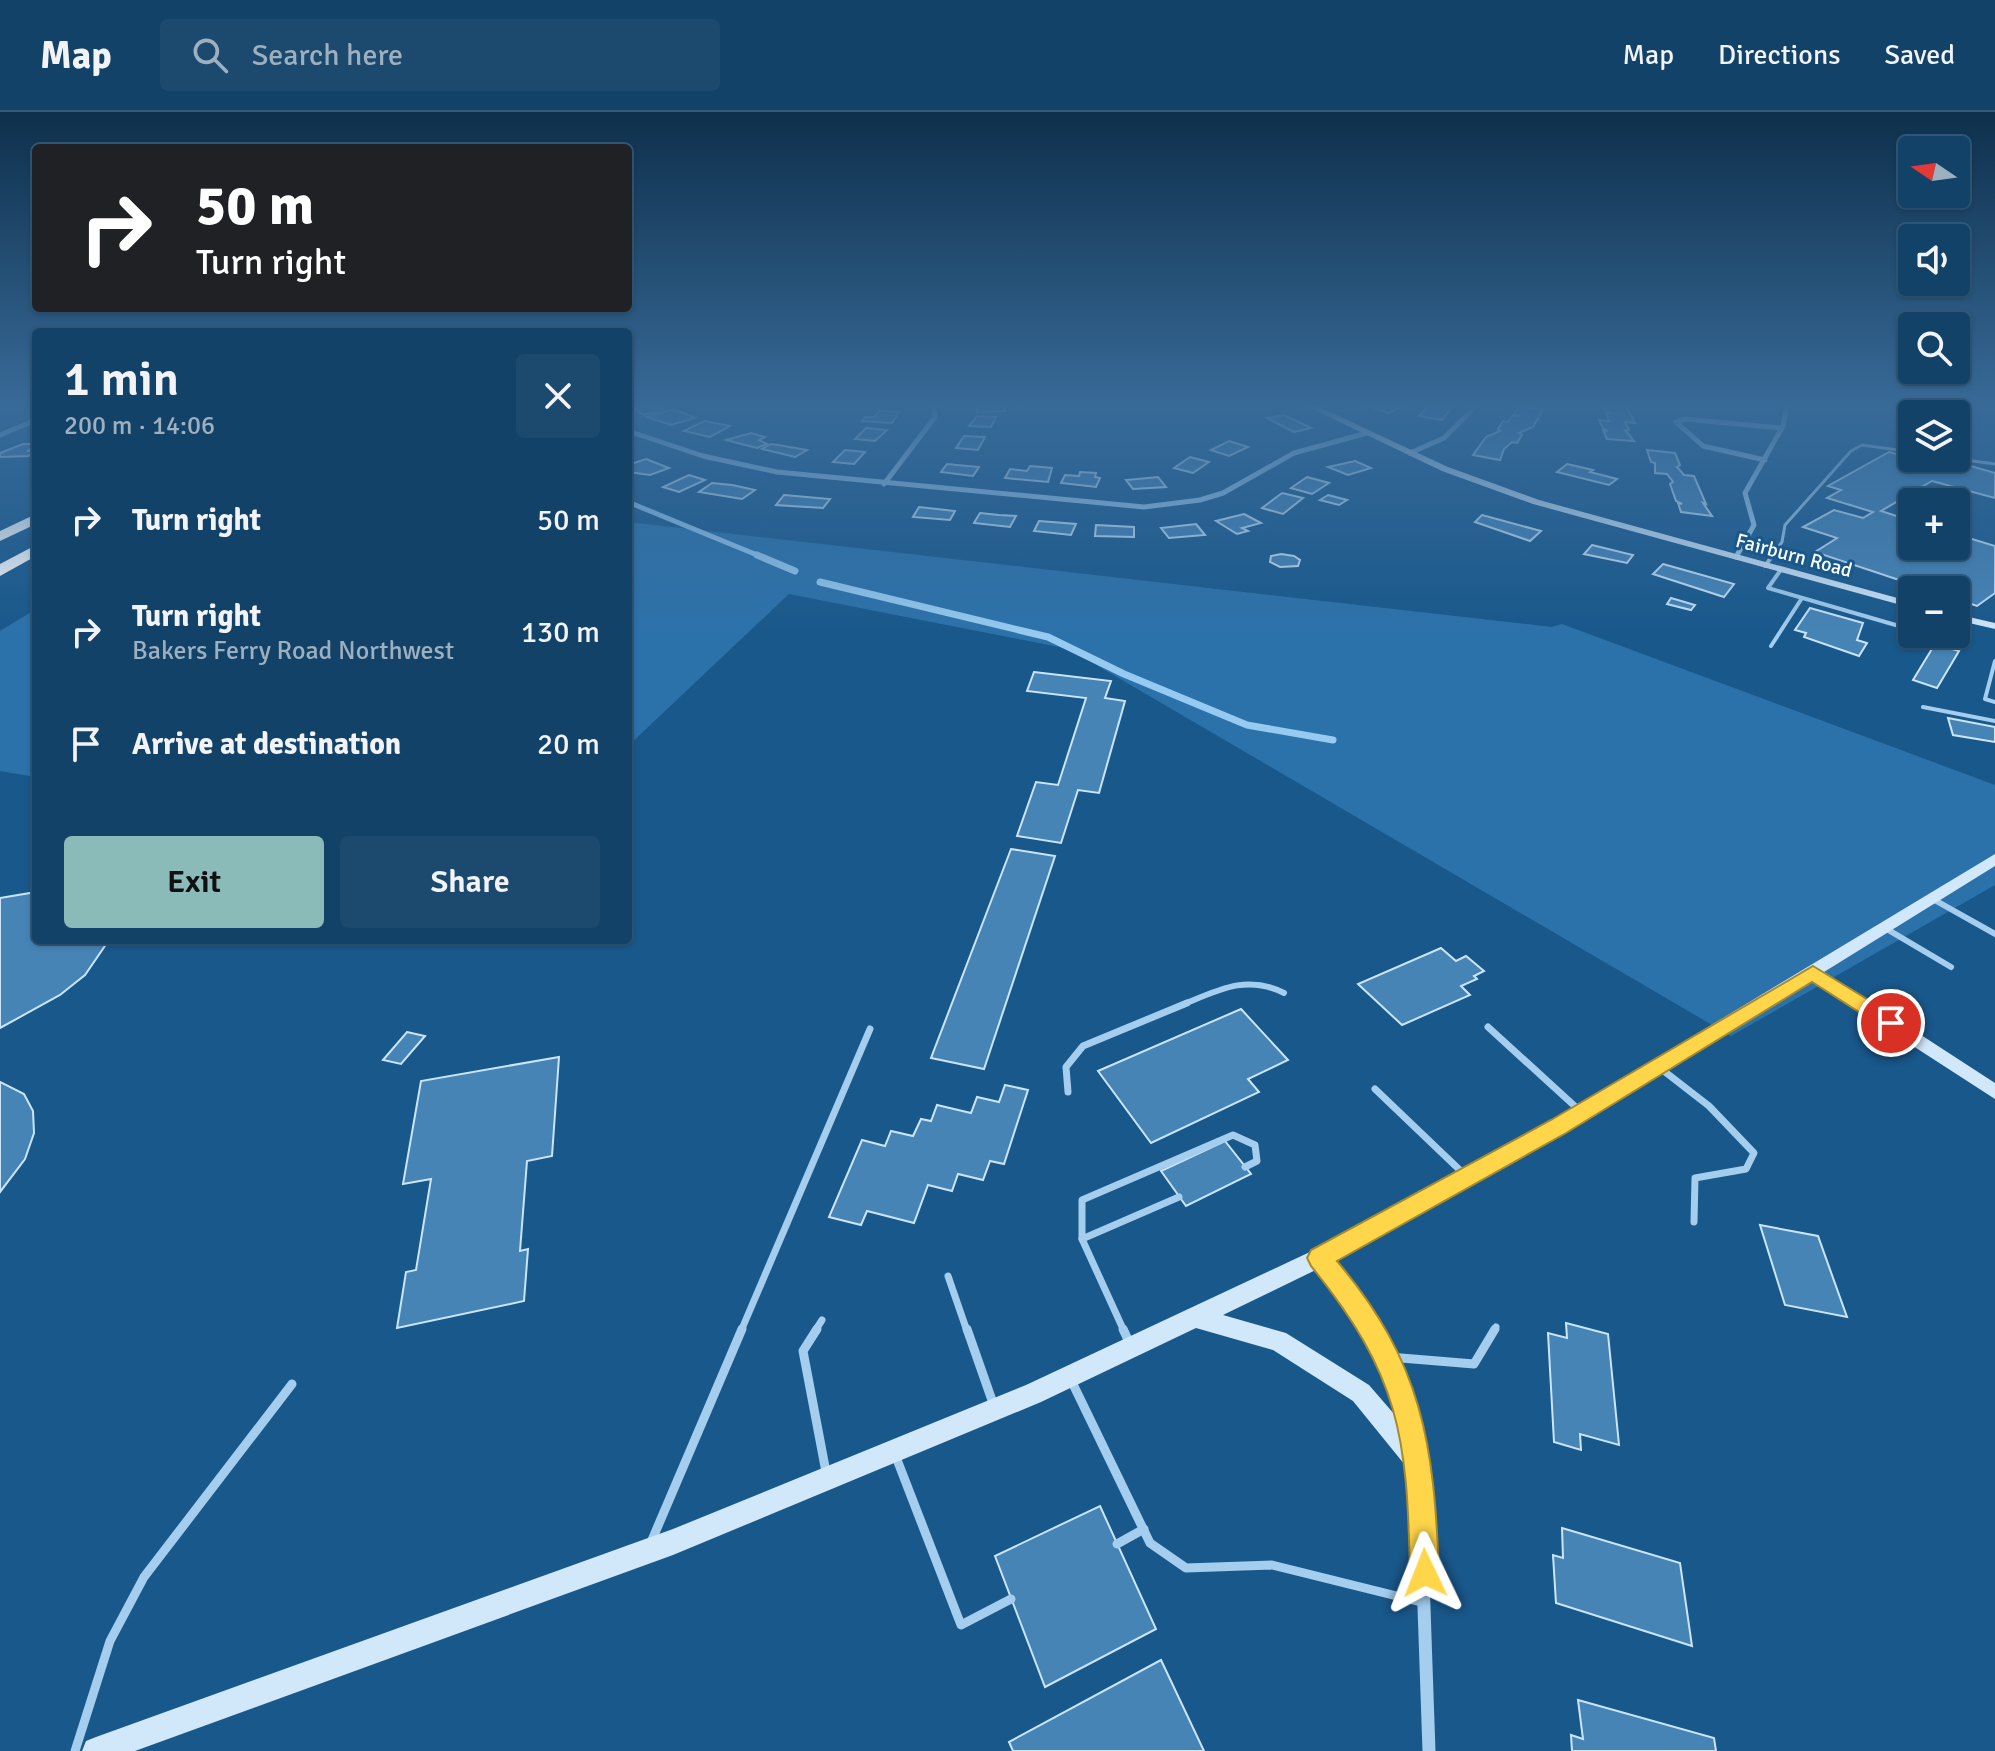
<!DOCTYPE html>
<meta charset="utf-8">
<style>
body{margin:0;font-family:Signika,sans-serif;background:#1c496e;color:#f1f3f6;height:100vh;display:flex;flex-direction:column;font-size:30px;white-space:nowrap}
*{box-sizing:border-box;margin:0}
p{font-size:26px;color:#9db0c0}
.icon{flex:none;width:44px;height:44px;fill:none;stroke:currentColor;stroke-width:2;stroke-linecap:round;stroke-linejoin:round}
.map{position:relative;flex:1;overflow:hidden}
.side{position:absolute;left:32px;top:216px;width:600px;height:616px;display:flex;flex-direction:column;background:#134268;border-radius:8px;box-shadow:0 2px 6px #0004,0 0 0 2px #325b7c}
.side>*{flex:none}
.guide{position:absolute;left:32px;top:32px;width:600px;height:168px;border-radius:8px;box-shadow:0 2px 6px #0004,0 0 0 2px #325b7c;background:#202124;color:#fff;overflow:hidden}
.needle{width:52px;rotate:283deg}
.fabs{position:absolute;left:1898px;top:24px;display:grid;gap:16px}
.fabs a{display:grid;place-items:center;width:72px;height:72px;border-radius:8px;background:#134268;box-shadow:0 2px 6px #0004,0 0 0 2px #325b7c;font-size:40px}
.pin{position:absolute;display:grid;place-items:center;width:68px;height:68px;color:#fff;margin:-34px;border:4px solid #fff;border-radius:50%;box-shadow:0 2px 8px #0007}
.me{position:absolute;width:88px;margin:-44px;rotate:358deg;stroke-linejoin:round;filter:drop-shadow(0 0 6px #0008)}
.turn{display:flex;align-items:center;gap:28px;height:168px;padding:0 32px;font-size:36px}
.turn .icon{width:104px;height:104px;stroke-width:2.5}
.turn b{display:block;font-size:56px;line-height:68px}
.round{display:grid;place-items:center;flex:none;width:84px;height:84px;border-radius:8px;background:#1c496e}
.head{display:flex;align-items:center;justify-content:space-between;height:136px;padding:0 32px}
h1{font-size:48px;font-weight:600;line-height:60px}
.primary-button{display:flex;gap:16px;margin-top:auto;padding:16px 32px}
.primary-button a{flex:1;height:92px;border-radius:8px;background:#8bbbb9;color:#111;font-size:32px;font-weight:600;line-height:92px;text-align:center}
.primary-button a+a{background:#1c496e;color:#f1f3f6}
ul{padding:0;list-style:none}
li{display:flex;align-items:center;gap:24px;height:112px;padding:0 32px}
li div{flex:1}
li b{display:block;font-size:30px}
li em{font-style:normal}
header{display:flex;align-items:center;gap:48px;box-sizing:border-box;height:112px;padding:0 40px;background:#134268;border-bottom:2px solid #325b7c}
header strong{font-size:38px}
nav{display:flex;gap:44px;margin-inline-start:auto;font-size:28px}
.search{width:560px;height:72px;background:#1c496e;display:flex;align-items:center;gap:20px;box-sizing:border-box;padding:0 28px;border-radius:8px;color:#9db0c0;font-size:30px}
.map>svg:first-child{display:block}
</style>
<header>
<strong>Map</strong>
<div class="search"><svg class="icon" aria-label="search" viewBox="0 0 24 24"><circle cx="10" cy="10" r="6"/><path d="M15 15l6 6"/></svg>Search here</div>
<nav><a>Map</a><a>Directions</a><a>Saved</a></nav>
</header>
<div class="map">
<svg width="1995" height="1639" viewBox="0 0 1995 1639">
<rect width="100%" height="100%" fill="#19588b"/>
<g fill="#2c72aa">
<path d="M628 410 1552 515 1562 512 1995 673V773L1731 924 1069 537 789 482 628 634Z"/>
<path d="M36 497V665L0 659V519Z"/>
</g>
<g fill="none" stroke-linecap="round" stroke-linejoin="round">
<path stroke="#97caf0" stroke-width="5" d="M628 390 762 445"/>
<g stroke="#97caf0" stroke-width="7">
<path d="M757 443 795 459"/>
<path d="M820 470 1048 525 1124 562 1247 613 1333 628"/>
</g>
</g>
<g fill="#4684b6" stroke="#cae5fa" stroke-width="2">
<path d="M656 293 664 298 644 303 630 294Z"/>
<path d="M977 293H1005V299L977 300Z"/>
<path d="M1366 293H1391L1399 296 1388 301Z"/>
<path d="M1428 293H1454L1442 308 1419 304Z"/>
<path d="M1602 293H1625L1635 311 1625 310 1629 318H1625L1634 329 1607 327 1603 318 1608 319 1603 316 1599 308 1609 309 1606 301H1610Z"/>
<path d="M1519 294 1543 298 1533 315 1519 321 1522 323 1517 331 1512 330 1504 337 1500 348 1473 343 1486 325 1500 319 1498 317 1503 309 1508 310 1513 303 1520 304 1514 302Z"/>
<path d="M674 297 695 306 671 313 647 305Z"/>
<path d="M879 299 899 300 892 311 862 309 865 305H874Z"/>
<path d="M1284 303 1311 316 1294 320 1267 306Z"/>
<path d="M977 304 996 305 991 315 969 314Z"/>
<path d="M704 309 730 314 710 325 684 319Z"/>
<path d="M866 316 887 318 875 329 855 327Z"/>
<path d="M751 321 765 325 759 328 767 332 757 336 726 328Z"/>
<path d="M964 324 985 325 978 338 956 336Z"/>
<path d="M1229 329 1248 335 1229 344 1211 338Z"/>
<path d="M23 332H36L28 339 36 340 28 344 0 345V341Z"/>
<path d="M771 332 778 333 807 338 795 345 762 337Z"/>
<path d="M845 338 865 340 854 352 833 350Z"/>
<path d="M1647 338 1675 341 1680 353 1677 355 1684 363 1694 364 1706 392 1703 391 1712 404 1681 400 1678 391 1682 392 1676 389 1670 372 1673 370 1667 362 1655 361V351L1651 350Z"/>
<path d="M1889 340 1961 360 1971 354 1995 361V386L1932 369 1881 399 1912 409V434H1956V422L1995 434V481L1977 494 1956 487V478H1929L1815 440 1837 426 1803 415 1834 398 1863 406 1873 400 1827 386 1841 378 1828 374Z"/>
<path d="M1190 345 1209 350 1193 361 1174 356Z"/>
<path d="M646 347 669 356 650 363 628 360V353Z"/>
<path d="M1355 349 1371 356 1348 363 1328 355Z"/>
<path d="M947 352 979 355 973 364 941 360Z"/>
<path d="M1567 352 1593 358 1590 360 1617 367 1609 373 1557 360Z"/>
<path d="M1030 354 1052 356 1048 370 1005 366 1010 357 1027 359Z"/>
<path d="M1080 360 1096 361 1095 365 1100 366 1096 375 1061 371 1065 363 1079 364Z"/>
<path d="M689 363 705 368 679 380 663 375Z"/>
<path d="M1158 365 1166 375 1133 377 1126 368Z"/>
<path d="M1307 365 1329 371 1312 382 1291 376Z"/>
<path d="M712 371 732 373 755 378 742 387 699 380Z"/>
<path d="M1282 381 1303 386 1283 402 1262 396Z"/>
<path d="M784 383 830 387 823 396 776 393Z"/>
<path d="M1328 383 1347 388 1339 393 1320 388Z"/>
<path d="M919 395 955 399 950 408 913 405Z"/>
<path d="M980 401 999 403 1016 404 1010 415 974 411Z"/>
<path d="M1244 402 1261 411 1242 416 1248 419 1237 422 1216 409Z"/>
<path d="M1482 403 1541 419 1530 429 1475 410Z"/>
<path d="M1039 409 1076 412 1071 423 1034 419Z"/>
<path d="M1196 412 1205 423 1169 426 1161 416Z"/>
<path d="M1096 413 1134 415V425L1095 424Z"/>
<path d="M1592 433 1633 443 1627 451 1584 442Z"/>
<path d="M1281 442 1294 444 1300 448 1298 454 1280 455 1270 450 1271 444Z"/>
<path d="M1663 452 1734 472 1724 485 1653 462Z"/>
<path d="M1671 486 1695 493 1691 498 1667 492Z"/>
<path d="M1810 496 1863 511 1857 528 1867 531 1859 544 1804 525 1806 521 1795 518Z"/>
<path d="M1935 532 1959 539 1937 576 1913 568Z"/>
<path d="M1034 560 1111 569 1105 586 1125 589 1099 681 1078 678 1061 731 1017 724 1036 670 1058 673 1086 586 1027 579Z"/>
<path d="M1948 606 1995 615V630L1953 623Z"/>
<path d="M1011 737 1055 744 984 957 931 946Z"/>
<path d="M36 780V828H109L85 863 60 883 0 916V786Z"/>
<path d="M1441 836 1456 849 1466 844 1484 859 1474 864 1477 867 1461 874 1470 883 1402 913 1358 872Z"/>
<path d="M1241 897 1288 948 1248 967 1259 980 1151 1031 1098 959Z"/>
<path d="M407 920 425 924 401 952 383 948Z"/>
<path d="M559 945 552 1044 527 1049 520 1139 528 1137 524 1189 397 1216 406 1160 416 1158 431 1067 403 1072 421 969Z"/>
<path d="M0 970 24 982 33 999 34 1021 25 1047 0 1080Z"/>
<path d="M1005 973 1028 978 1004 1052 990 1049 983 1068 958 1062 952 1079 928 1073 914 1111 867 1099 861 1113 829 1105 862 1028 885 1034 891 1019 913 1024 921 1007 931 1009 937 993 971 1001 977 985 999 990Z"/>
<path d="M1225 1029 1251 1062 1186 1094 1161 1059Z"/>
<path d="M1760 1113 1818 1124 1847 1205 1785 1193Z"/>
<path d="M1566 1211 1608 1222 1619 1333 1580 1322 1581 1338 1554 1330 1548 1221 1567 1226Z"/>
<path d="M1100 1394 1156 1517 1045 1575 995 1444Z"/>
<path d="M1562 1416 1680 1451 1692 1534 1556 1491 1553 1443 1563 1446Z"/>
<path d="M1161 1548 1204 1639H1013L1009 1630Z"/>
<path d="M1578 1588 1714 1626 1716 1639H1572L1571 1623 1583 1627Z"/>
</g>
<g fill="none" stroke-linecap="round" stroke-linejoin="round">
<g stroke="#a4cdee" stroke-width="3">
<path d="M1951 346 1995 352"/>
<path d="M1771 445 1782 430 1785 413 1851 339 1862 333 1912 340"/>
</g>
<g stroke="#a4cdee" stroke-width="4">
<path d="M1765 454 1773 443"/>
<path d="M1780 459 1768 476 1906 516 1912 510"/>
<path d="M1771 534 1802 486"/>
<path d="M1995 549 1985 587 1995 590"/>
<path d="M1923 595 1995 609"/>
</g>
<g stroke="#a4cdee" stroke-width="6">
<path d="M1931 786 1995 822"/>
<path d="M1885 816 1951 855"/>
<path d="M1182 893C1218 878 1247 862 1284 881"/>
</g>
<g stroke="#a4cdee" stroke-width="7">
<path d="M1488 915 1579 998"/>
<path d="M1660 956 1709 994 1754 1041 1746 1057 1695 1066 1694 1110"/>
<path d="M1375 977 1465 1063"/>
<path d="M1068 980 1066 955 1083 934 1187 891"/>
<path d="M1082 1127 1179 1085"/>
<path d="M948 1164 967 1219"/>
<path d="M741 1219 870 917"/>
<path d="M815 1219 822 1208"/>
<path d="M1124 1219 1082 1127V1088L1233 1023 1255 1033 1257 1049 1245 1055"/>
<path d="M1494 1219 1496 1215"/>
</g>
<g stroke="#a4cdee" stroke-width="9">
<path d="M817 1217 803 1239 826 1360"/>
<path d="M967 1217 994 1294"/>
<path d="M1123 1217 1130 1232"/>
<path d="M1389 1245 1474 1252 1495 1217"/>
<path d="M1071 1268 1150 1431 1186 1456 1272 1453 1425 1491"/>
<path d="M896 1345 961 1513 1011 1487"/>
<path d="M652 1428 742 1217"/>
<path d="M1117 1432 1144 1417"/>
<path d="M75 1639 110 1529 144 1465 292 1272"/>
</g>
<g stroke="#a4cdee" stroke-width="5">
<path d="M628 319 703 344 777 360 1144 395 1200 388 1223 381 1294 341 1367 321"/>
<path d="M0 323 36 308"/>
<path d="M1410 341 1444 326 1477 293"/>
<path d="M1765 348 1703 334 1676 310 1685 307 1781 316"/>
<path d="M884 372 935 305 934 293"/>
<path d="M1736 445 1754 413 1745 381 1783 314 1787 293"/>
</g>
<path stroke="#a4cdee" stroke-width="10" d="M1320 1147 1371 1219"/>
<g stroke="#a4cdee" stroke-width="13">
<path d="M1370 1217 1402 1282 1416 1335"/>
<path d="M1419 1352 1429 1639"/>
</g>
<g fill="#d1e7fa" fill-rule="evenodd">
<path d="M1304 293H1315L1448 355 1539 388 1912 490V496L1533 392 1442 359Z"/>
<path d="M1956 502 1995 511V517L1956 508Z"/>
<path d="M1995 742V754L1824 860 1995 971V987L1811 868 1566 1021 1326 1153 1223 1203 1286 1221 1369 1273 1427 1340 1430 1349 1427 1358 1418 1361 1409 1358 1353 1289 1273 1238 1196 1216 1041 1290 673 1443 135 1639H82L86 1629 96 1625 673 1417 1026 1273 1312 1139 1552 1009Z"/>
</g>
<g fill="#fff" fill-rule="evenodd">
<path d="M36 402V412L0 429V419Z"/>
<path d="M36 433V444L0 464V452Z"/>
</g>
</g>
<linearGradient id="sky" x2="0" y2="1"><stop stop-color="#0e304c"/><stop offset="0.56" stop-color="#386a98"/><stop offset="1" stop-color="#386a98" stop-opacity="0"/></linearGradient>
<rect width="1995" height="523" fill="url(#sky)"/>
<path fill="#ffd54a" stroke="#a68a30" stroke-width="2" d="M1813 854 1898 906 1901 911 1898 916H1884L1812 870 1566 1021 1337 1149C1423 1251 1434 1332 1439 1461L1435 1472 1425 1476 1414 1472 1410 1461C1407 1323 1400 1264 1311 1154L1307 1146 1311 1138 1551 1008Z"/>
<g text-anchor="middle" stroke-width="6" stroke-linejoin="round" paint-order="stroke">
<g font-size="20" fill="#fff" stroke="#19588b">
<text transform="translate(1794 443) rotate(15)" y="7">Fairburn Road</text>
</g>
</g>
</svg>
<div class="fabs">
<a><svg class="needle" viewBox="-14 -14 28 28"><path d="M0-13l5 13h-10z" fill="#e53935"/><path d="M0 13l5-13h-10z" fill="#9db0c0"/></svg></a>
<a><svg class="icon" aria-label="sound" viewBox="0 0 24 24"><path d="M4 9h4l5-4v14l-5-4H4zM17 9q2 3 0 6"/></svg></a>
<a><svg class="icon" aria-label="search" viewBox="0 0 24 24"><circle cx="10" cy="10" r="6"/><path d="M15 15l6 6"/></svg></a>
<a><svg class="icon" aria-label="layers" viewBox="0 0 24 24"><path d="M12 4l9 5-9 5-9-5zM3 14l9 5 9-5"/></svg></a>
<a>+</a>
<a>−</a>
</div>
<div class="pin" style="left:1891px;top:911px;background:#d93025"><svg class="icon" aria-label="arrive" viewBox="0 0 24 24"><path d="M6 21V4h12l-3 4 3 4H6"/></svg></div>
<svg class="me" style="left:1425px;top:1461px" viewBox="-20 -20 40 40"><path d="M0-17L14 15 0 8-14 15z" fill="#ffd54a" stroke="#fff" stroke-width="4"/></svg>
<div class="guide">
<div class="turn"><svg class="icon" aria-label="right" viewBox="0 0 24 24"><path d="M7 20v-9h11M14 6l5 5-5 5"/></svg><div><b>50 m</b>Turn right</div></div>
</div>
<section class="side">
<div class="head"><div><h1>1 min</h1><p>200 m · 14:06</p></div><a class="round"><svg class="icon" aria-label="close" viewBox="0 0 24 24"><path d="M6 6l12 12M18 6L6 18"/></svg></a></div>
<ul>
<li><svg class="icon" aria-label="right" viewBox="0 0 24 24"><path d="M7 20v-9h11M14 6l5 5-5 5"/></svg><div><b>Turn right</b></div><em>50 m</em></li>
<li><svg class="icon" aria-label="right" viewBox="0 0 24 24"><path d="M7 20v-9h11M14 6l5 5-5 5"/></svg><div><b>Turn right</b><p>Bakers Ferry Road Northwest</p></div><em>130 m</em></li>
<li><svg class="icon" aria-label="arrive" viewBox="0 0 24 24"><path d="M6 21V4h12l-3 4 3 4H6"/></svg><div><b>Arrive at destination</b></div><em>20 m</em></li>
</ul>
<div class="primary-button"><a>Exit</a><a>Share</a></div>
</section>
</div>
